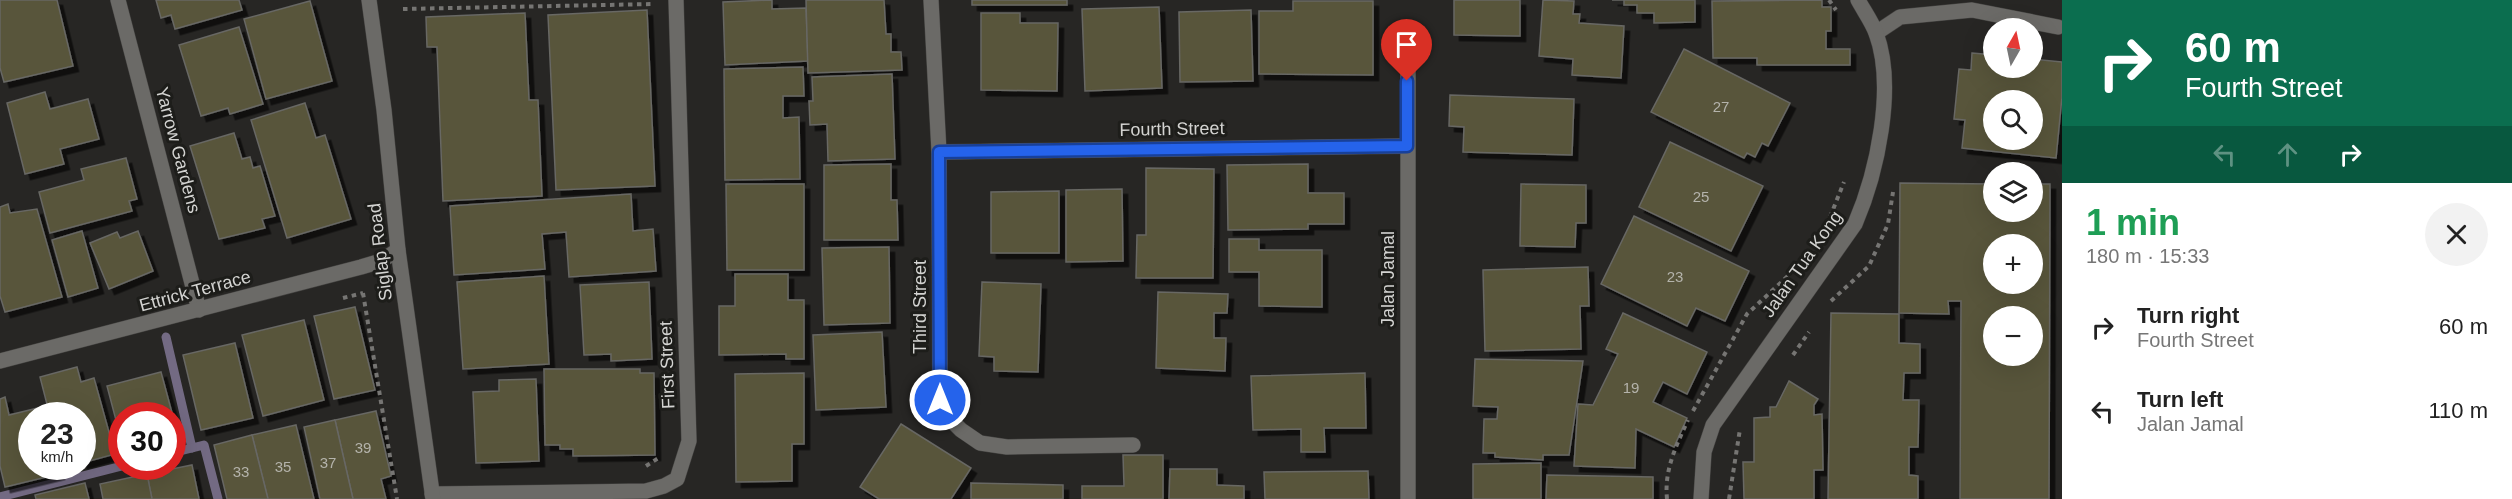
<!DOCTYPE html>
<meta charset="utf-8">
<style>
body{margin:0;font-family:Helvetica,sans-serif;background:#f2f2f2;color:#222;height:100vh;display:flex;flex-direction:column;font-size:22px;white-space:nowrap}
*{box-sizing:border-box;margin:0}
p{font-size:20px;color:#767676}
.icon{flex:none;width:33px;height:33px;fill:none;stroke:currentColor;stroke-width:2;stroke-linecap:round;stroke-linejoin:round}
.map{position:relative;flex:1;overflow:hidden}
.drawer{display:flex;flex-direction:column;background:#fff;width:450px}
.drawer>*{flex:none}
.hud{background:#0b6e4f;color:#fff;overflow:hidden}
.needle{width:39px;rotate:9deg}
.buttons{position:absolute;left:1983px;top:18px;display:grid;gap:12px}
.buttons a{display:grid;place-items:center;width:60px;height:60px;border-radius:50%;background:#fff;box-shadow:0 6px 24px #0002;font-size:30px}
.speed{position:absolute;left:18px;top:402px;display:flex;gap:12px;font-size:30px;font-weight:700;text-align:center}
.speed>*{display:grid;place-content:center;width:78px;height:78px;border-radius:50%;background:#fff;box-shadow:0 6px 24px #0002;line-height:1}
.speed small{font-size:15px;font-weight:400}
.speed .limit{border:9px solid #d22;background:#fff;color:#111}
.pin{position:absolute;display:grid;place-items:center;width:51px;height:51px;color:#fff;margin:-62px -26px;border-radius:50% 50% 50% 0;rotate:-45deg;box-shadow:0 0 6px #0007}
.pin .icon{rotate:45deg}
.me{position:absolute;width:66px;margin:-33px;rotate:0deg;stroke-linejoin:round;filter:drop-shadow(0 0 4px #0008)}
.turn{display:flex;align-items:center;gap:21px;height:126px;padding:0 24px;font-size:27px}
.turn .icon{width:78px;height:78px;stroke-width:2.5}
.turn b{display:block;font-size:42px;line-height:51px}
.lanes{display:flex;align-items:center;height:57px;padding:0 24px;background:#0003;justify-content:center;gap:30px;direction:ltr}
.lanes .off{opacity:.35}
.round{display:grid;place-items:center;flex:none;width:63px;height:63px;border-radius:32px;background:#f2f2f2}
.summary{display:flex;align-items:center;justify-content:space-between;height:102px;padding:0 24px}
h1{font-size:36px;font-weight:800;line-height:45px;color:#1e9e55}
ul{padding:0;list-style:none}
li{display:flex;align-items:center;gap:18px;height:84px;padding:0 24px}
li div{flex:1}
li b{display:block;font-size:22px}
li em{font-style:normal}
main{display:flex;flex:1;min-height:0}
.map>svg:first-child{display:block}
</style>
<main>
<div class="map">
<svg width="2062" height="499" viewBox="0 0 2062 499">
<defs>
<filter id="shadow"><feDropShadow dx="5.5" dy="5.5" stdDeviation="0" flood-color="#0009"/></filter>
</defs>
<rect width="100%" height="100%" fill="#272624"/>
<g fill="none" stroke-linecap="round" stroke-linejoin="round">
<g stroke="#736a83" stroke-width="9">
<path d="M166 337 192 448 204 445 218 499"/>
<path d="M172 453 192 448"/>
<path d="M0 497 122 466"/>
</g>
</g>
<g fill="#58543a" stroke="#676764" stroke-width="1.5" fill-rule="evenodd" filter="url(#shadow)">
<path d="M0 0H57L73 66 4 82 0 68Z"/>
<path d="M156 0H239L242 10 175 29 171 15 161 18Z"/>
<path d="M772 0V9L806 8 808 61 725 65 723 2Z"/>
<path d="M806 0H884L886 34H891V52H901L902 70 808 73Z"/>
<rect x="972" y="0" width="95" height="5"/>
<path d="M1454 0H1520V36L1454 35Z"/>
<path d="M1543 0 1574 1 1573 14H1580L1579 23 1624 26 1621 78 1572 75 1573 59 1539 56Z"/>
<path d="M1612 0H1695V22L1654 23V13H1637V5H1624V0Z"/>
<path d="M1822 0V7H1831V31H1826V49H1850V65H1757V58H1713L1712 1Z"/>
<path d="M310 1 332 81 266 99 244 19Z"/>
<path d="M1293 1H1373V75L1259 74V11H1293Z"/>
<path d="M1159 7 1162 88 1085 91 1082 9Z"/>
<path d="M647 10 655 186 556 190 548 15Z"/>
<path d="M1251 10 1253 81 1180 82 1179 12Z"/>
<path d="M525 13 529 100H538L542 196 443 201 437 47H427L426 17Z"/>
<path d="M981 13H1020V23H1058L1057 91 981 90Z"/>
<path d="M239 27 263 104 230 114 228 108 201 116 179 45Z"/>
<path d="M1684 49 1790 103 1768 146 1762 143 1755 157 1747 153 1744 158 1651 112Z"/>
<path d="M1972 53 1994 55V68H2032V59L2062 62V97L2056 158 1962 148 1965 120 1954 119 1959 69 1971 70ZM1994 100H2032V140H1994Z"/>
<path d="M803 67 804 96H783V118L799 117 800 179 725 180 724 69Z"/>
<path d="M892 74 895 159 828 161 827 124 810 125 809 101H813L812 77Z"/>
<path d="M45 92 50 109 88 99 99 139 60 149 64 164 25 174 7 103Z"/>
<path d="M1450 95 1574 99 1572 155 1463 152 1464 127 1449 126Z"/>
<path d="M305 103 316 138 325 135 351 219 287 238 251 120Z"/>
<path d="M234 133 242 159 250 157 253 168 260 166 275 216 262 219 265 228 219 239 190 146Z"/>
<path d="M1670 142 1763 186 1731 251 1639 207Z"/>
<path d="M126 158 137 199 129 201 132 211 50 233 39 192 84 180 81 169Z"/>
<path d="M891 164V200H897L898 240H824V165Z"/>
<path d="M1308 164V193H1344V224H1308V229L1228 230 1227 165Z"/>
<path d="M1146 168 1214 169 1213 278H1136L1137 235H1146Z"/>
<path d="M1900 183 1994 184V212H2032V184H2050L2049 499H1960L1961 301H1948L1949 314 1899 313ZM1994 244H2032V284H1994ZM1994 316H2032V356H1994Z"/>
<path d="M726 184H804V270H727Z"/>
<path d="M1521 184 1586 185V223H1576L1575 247 1520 246Z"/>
<path d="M1122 189 1123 261 1066 262V190Z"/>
<path d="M1059 191V253H991V192Z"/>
<path d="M631 194 633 231 653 229 656 271 569 277 566 232 542 234 545 269 454 275 450 206Z"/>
<path d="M8 204 10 213 37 209 62 297 5 312 0 296V207Z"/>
<path d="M1634 216 1749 271 1725 321 1696 308 1687 326 1601 284Z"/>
<path d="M82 231 98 288 68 297 52 240Z"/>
<path d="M138 231 153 271 109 289 90 243 117 232 120 238Z"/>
<path d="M1229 239H1259V250H1322V307L1259 306V272H1229Z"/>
<path d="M889 247 890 323 824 325 822 248Z"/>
<path d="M1588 267 1589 306H1580L1581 349 1485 351 1483 270Z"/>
<path d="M735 274H788V300H804V359H786V354L719 355V306H735Z"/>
<path d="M544 276 549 364 463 369 457 282Z"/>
<path d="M649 282 652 359 611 361V354L584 355 580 285Z"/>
<path d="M982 282 1041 284 1038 372 994 371V357L979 356Z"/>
<path d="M1158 292 1228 294 1227 313H1214V338H1226L1225 371 1156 368Z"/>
<path d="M355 307 375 390 334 399 314 316Z"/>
<path d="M1623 313 1707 352 1687 394 1663 382 1653 402 1687 418 1674 447 1636 429 1635 468 1574 466 1578 404 1593 405 1618 354 1606 349Z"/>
<path d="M1831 313 1899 314V343L1920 344V373H1904L1903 400H1919L1918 447H1909V475L1918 476V499H1828Z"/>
<path d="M304 320 324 400 263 416 242 335Z"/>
<path d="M882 332 886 407 816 410 813 335Z"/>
<path d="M235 343 253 418 201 430 183 355Z"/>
<path d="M1475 359 1583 361 1569 455H1543V460L1495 457V453H1483L1484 419H1497L1498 407 1473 406Z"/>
<path d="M77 367 81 382 94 378 115 454 82 463V416H50L40 377Z"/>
<path d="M544 369H640V373H654L655 455 573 456V449H560V445H545Z"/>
<path d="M161 372 179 439 172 440V416H122V443L107 386Z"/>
<path d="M804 373V444H792V481L736 482 735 374Z"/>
<path d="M1365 373 1366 428H1324L1325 452H1301V429L1253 430 1251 376Z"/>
<path d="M536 379 539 461 476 463 473 392 499 391V380Z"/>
<path d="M1789 381 1818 399 1814 405V415L1822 414 1823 470H1814V499H1744L1743 462H1754V418L1770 417V407H1776Z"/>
<path d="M5 397 9 415 42 407 44 416H32V466H57L59 474 5 487 0 466V399Z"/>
<path d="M376 411 391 476 381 479 386 499H353L335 420Z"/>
<path d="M335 420 353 499H320L304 427Z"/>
<path d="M901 424 971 468 951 499H879L860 487Z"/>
<path d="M296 425 314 499H268L252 435Z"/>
<path d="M252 435 268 499H227L214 445Z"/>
<path d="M1123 455H1163V499H1082V486H1124Z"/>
<path d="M1541 463V499H1473V464Z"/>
<path d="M192 465 199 499H152L147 474Z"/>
<path d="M1170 469H1217V485L1244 486V499H1169Z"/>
<path d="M1368 471 1369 499H1265L1264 472Z"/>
<path d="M147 474 152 499H103L100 484Z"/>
<path d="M1547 475 1653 477V499H1546Z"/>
<path d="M85 483 89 499H36L35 495Z"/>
<path d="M971 483 1063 485V499H971Z"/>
</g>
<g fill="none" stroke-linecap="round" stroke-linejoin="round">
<g stroke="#434240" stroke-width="16">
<g id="street">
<path d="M118 0 199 310"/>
<path d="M931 0 939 152 940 400 947 416 961 430 980 443 1007 447 1133 445"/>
<path d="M1876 33 1900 17 1972 10 2058 27"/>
<path d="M1408 59V499"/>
<path d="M939 152 1407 146"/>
<path d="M0 361 361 267 381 261 398 250"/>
<path d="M432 494 646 491 664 486 677 479 689 441 676 0"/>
<path d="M1701 499 1704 452 1713 425 1855 224C1877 173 1896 87 1876 33 1872 22 1864 11 1858 0"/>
</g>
</g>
<g stroke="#434240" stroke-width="16">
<path id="secondary" d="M369 0 384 110 398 250 433 499"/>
</g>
<g stroke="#767573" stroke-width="4" stroke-dasharray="4.5 4.5" stroke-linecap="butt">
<path d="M1829 0 1836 10"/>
<path d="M403 9 654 4"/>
<path d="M1830 217 1844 182"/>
<path d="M363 293 397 499"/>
<path d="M343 298 363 293"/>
<path d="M1831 301 1869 266 1888 224 1893 192"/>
<path d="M1793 355 1809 332"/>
<path d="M1693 411 1747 314 1790 274"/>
<path d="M646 466 660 457"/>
<path d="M1667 499C1664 470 1676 446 1688 420"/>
<path d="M1729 499 1740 429"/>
</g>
<use href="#street" stroke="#6b6a67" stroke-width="15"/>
<use href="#secondary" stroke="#6b6a67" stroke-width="15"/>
</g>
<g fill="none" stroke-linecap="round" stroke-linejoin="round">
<g stroke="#184099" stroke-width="15">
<path id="route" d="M940 400 939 152 1407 146V81"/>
</g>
<use href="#route" stroke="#2563eb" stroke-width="10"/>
</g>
<g text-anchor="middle" stroke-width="6" stroke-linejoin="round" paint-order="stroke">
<g font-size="15" fill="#b4b3ab">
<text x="1721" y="112">27</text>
<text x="1701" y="202">25</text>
<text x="1675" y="282">23</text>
<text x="1631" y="393">19</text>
<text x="363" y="453">39</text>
<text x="328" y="468">37</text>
<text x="283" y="472">35</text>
<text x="241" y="477">33</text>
</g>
<g font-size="18" fill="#d3d3d1" stroke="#1d1d1a">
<text transform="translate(1172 129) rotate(-1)" y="6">Fourth Street</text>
<text transform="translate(178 150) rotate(75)" y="6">Yarrow Gardens</text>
<text transform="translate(380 252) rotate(-97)" y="6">Siglap Road</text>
<text transform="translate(1802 264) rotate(-55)" y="6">Jalan Tua Kong</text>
<text transform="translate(1388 279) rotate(-90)" y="6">Jalan Jamal</text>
<text transform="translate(195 291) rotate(-15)" y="6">Ettrick Terrace</text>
<text transform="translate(920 307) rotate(-90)" y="6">Third Street</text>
<text transform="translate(667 365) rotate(-92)" y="6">First Street</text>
</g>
</g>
</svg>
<div class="buttons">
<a><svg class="needle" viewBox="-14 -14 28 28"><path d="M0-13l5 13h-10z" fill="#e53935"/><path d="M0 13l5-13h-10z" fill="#767676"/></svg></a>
<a><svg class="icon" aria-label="search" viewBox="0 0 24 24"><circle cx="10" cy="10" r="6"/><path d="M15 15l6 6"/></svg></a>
<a><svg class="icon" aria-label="layers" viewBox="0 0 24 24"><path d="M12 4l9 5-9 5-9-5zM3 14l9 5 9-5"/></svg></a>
<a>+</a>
<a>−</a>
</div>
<div class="speed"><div>23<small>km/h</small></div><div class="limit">30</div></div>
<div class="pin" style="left:1407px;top:81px;background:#d93025"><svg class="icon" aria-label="arrive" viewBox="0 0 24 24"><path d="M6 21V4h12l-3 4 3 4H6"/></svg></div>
<svg class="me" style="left:940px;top:400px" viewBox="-20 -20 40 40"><circle r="17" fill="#2563eb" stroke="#fff" stroke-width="3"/><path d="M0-11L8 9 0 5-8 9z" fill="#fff"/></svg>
</div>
<section class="drawer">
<div class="hud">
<div class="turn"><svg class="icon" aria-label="right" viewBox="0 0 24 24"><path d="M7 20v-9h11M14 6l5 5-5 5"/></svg><div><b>60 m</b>Fourth Street</div></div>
<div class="lanes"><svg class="icon off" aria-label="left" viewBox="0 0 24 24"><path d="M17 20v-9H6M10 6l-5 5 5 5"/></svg><svg class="icon off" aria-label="ahead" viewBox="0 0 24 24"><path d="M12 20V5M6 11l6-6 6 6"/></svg><svg class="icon" aria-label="right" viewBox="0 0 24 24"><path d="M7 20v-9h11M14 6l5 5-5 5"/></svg></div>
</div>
<div class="summary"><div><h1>1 min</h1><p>180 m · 15:33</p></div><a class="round"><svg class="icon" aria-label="close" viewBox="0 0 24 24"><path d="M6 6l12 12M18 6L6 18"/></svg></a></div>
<ul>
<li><svg class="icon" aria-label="right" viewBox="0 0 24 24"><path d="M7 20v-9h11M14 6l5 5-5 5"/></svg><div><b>Turn right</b><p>Fourth Street</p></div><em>60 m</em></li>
<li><svg class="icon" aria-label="left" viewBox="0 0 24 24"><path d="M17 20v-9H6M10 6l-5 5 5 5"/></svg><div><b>Turn left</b><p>Jalan Jamal</p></div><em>110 m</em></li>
</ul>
</section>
</main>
